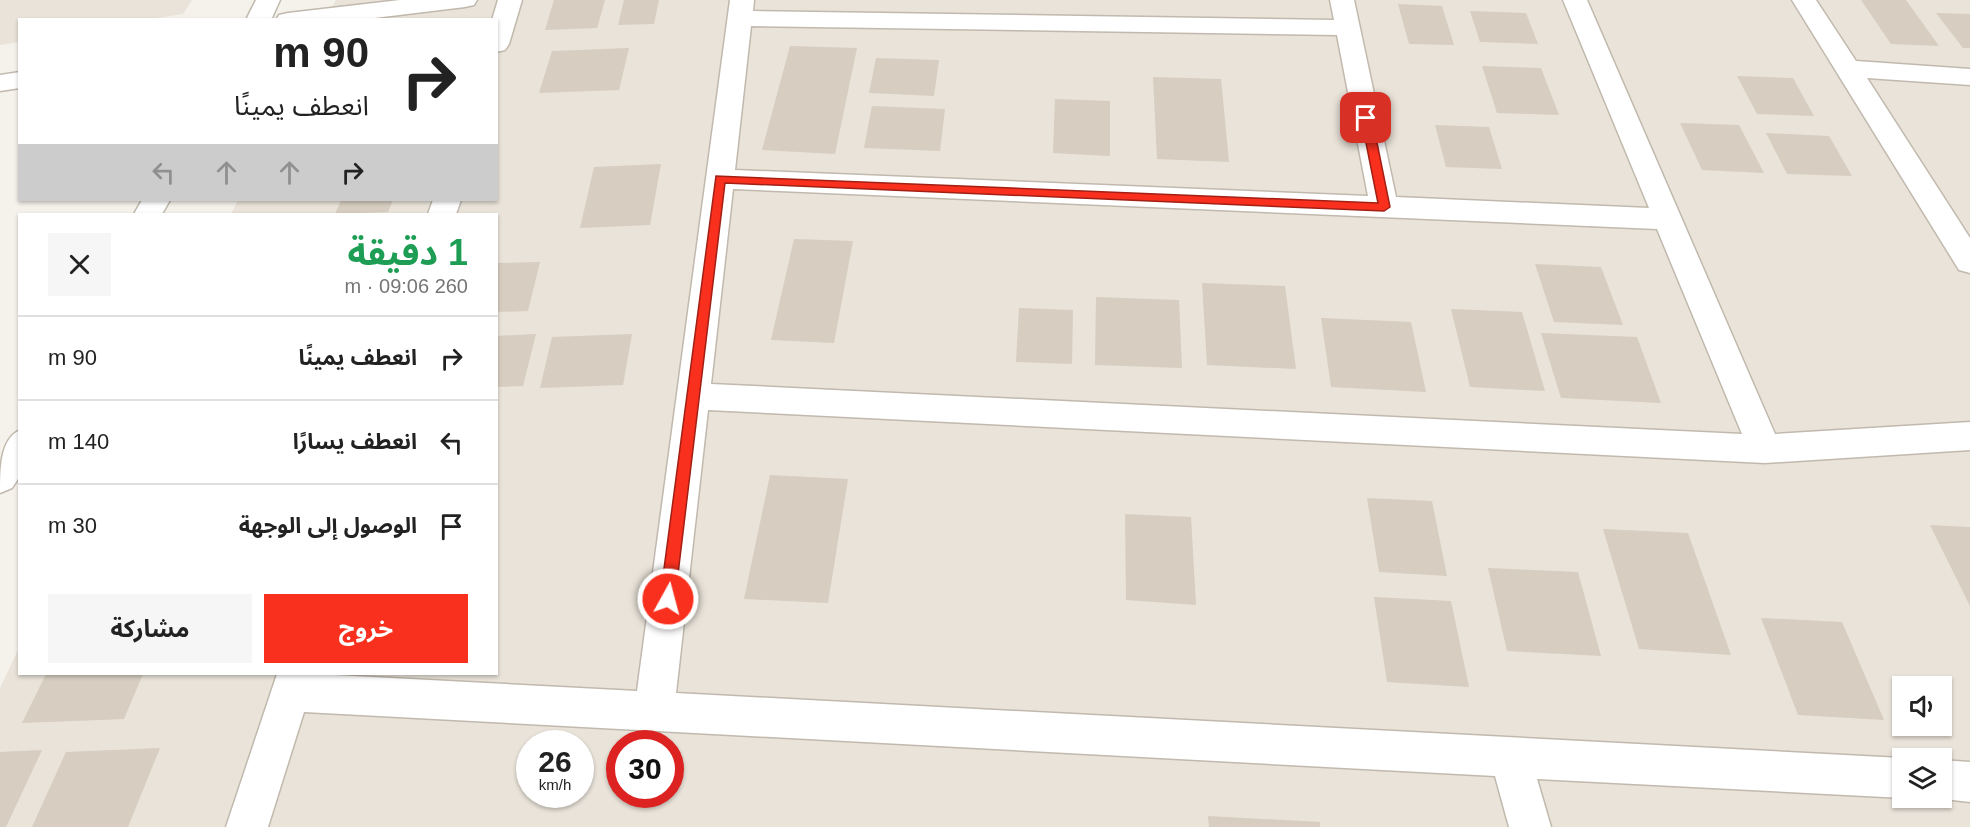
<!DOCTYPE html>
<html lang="ar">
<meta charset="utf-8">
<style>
body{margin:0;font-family:Arial,"Noto Sans Arabic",sans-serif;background:#f6f6f6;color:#222;direction:rtl;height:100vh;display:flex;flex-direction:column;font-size:22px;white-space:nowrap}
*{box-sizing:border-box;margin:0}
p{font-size:20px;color:#767676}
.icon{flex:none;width:33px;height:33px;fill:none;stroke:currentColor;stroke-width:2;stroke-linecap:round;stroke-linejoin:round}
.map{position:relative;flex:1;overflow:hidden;direction:ltr}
.details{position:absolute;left:18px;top:213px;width:480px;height:462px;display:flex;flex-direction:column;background:#fff;border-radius:0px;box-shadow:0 2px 4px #0004;direction:rtl}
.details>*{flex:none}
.hud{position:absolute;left:18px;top:18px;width:480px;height:183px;border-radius:0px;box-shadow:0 2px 4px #0004;direction:rtl;background:#fff;color:#222;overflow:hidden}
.fabs{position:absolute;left:1892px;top:676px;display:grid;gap:12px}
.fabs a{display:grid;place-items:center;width:60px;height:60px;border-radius:0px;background:#fff;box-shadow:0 2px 4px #0004;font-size:30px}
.speed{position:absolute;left:516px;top:730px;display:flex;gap:12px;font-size:30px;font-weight:700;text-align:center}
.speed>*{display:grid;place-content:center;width:78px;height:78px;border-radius:50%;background:#fff;box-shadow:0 2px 4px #0004;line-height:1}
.speed small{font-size:15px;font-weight:400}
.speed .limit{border:9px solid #d22;background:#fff;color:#111}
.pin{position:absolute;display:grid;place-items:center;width:51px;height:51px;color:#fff;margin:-26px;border-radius:12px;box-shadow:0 3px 9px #0006}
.me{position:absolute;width:66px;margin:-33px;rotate:7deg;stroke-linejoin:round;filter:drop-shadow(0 0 4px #0008)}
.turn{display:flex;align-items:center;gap:21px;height:126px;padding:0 30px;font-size:27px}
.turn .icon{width:78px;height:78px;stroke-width:2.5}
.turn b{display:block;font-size:42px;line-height:51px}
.lanes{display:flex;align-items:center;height:57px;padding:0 30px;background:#0003;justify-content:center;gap:30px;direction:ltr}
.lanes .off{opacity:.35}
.round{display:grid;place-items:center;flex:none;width:63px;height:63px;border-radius:0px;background:#f6f6f6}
.overview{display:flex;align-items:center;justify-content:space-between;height:102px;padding:0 30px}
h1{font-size:36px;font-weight:700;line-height:45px;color:#1e9e55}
.primary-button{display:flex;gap:12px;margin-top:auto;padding:12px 30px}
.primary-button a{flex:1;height:69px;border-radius:0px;background:#f9301e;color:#fff;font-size:24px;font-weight:700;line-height:69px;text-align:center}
.primary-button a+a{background:#f6f6f6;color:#222}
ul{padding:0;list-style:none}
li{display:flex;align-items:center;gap:18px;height:84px;padding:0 30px;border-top:2px solid #e0e0e0}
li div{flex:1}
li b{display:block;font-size:22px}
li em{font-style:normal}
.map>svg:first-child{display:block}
</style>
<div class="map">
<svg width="1970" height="827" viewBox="0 0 1970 827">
<rect width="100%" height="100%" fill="#f5f2eb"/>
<g fill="#e9e3d9" fill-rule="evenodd">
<path d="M0 0H192L183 14 149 19 20 20 19 42 0 45Z"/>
<path d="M336 0H1970V827H0V688L19 648 20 674H496V214H231L238 200H496V20L326 19ZM1902 687H1941V726H1902ZM530 744H580V795H530ZM620 744H670V795H620ZM1902 759H1941V798H1902Z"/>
</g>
<g fill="#d7cdc0">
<path d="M554 0H605L597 28 545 30Z"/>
<path d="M624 0H659L654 24 618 25Z"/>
<path d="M1861 0H1906L1939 46 1891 44Z"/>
<path d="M1398 4 1442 6 1454 45 1409 44Z"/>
<path d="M1470 11 1526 13 1538 44 1480 42Z"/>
<path d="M1936 13 1970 14V48H1963Z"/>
<path d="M790 46 857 48 835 154 762 150Z"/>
<path d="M629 48 619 90 539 93 552 51Z"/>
<path d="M876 58 939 60 934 96 869 93Z"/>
<path d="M1482 66 1541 68 1559 115 1497 113Z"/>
<path d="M1737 76 1793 78 1814 116 1757 114Z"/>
<path d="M1153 77 1221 79 1229 162 1157 159Z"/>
<path d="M1055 99 1110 101V156L1053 153Z"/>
<path d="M872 106 945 109 940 151 864 148Z"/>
<path d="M1680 123 1739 125 1764 173 1702 170Z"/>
<path d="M1435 125 1489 127 1502 169 1446 167Z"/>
<path d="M1766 133 1829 136 1852 176 1787 174Z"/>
<path d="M661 164 650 225 580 228 594 167Z"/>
<path d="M341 200H393L388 212 335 214Z"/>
<path d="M794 239 853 241 834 343 771 340Z"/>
<path d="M540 262 528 311 496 312V263Z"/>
<path d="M1535 264 1601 267 1623 325 1554 322Z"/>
<path d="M1202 283 1285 286 1296 369 1207 365Z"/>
<path d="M1096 297 1179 300 1182 368 1095 365Z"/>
<path d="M1019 308 1073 310 1072 364 1016 362Z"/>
<path d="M1451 309 1522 312 1545 391 1470 387Z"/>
<path d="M1321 318 1411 322 1426 392 1331 387Z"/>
<path d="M1541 333 1637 337 1661 403 1561 398Z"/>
<path d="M536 334 523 386 496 387V336Z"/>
<path d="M632 334 623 385 540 388 552 337Z"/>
<path d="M770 475 848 479 828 603 744 599Z"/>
<path d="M1367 498 1432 501 1447 576 1379 572Z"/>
<path d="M1125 514 1191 517 1196 605 1126 600Z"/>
<path d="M1930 525 1970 527V606Z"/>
<path d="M1603 529 1688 533 1731 655 1639 649Z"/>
<path d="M1488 568 1578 572 1601 656 1507 651Z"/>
<path d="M1374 597 1451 601 1469 687 1387 682Z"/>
<path d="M1761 618 1842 622 1884 720 1798 715Z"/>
<path d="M46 674H143L124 719 22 723Z"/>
<path d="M160 748 128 827H32L66 752Z"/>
<path d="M42 750 6 827H0V752Z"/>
<path d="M1208 816 1320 822V827H1209Z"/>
</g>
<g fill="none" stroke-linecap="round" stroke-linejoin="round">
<g stroke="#c1b9ad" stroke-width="3">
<g id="minor">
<path d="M256 0H280L271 20H246Z"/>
<path d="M400 0H477L474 5 465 7 358 20H276L279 15 288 13Z"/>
<path d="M498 0H522L509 44 505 50 496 52V20H492Z"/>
<path d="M730 0H754L753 11 1334 20 1330 0H1354L1396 197 1649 208 1563 0H1587L1775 434 1970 422V450L1765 463 708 410 676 693 1902 758 1905 759H1902L1903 798 1537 779 1551 827H1509L1495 776 304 712 268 827H226L277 674H315L637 691ZM751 26 1337 35 1368 196 735 170ZM733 189 1657 229 1742 434 711 384Z"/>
<path d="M1792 0H1816L1856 61 1970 69V85L1867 78 1970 238V273L1959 270Z"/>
<path d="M20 72V88L0 91V75Z"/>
<path d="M142 200H170L162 214H134Z"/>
<path d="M433 200H461L456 214H428Z"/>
<path d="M20 430V476L12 488 0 493C0 469 0 439 20 430Z"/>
<path d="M1941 760 1970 762V802L1935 798H1941Z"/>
</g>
</g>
<use href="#minor" fill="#fff" fill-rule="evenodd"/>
</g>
<path fill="#f9301e" stroke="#a21f14" stroke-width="1.5" d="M1366 114 1372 118 1390 207 1384 211 725 183 675 599 673 604 668 606 662 604 660 599 716 176 1378 203 1361 118Z"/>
</svg>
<div class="fabs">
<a><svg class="icon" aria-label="sound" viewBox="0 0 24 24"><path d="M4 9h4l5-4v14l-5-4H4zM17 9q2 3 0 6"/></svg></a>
<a><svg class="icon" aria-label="layers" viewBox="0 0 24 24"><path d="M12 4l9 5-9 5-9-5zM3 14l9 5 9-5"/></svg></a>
</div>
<div class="speed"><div>26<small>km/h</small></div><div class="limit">30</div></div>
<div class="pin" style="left:1366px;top:118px;background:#d93025"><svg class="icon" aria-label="arrive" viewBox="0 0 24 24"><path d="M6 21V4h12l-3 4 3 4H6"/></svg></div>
<svg class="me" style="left:668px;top:599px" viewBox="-20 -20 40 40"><circle r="17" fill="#f9301e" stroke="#fff" stroke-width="3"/><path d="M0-11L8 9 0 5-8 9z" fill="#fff"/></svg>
<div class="hud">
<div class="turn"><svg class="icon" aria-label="right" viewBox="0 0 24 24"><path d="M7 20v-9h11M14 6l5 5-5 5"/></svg><div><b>90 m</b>انعطف يمينًا</div></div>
<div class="lanes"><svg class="icon off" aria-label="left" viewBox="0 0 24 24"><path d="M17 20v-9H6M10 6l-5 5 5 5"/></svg><svg class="icon off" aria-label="ahead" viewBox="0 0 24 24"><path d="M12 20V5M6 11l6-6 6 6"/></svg><svg class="icon off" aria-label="ahead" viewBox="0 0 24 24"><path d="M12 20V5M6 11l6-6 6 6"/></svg><svg class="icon" aria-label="right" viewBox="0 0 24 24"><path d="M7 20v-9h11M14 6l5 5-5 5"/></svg></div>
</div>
<section class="details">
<div class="overview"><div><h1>1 دقيقة</h1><p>260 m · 09:06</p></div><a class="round"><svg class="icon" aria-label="close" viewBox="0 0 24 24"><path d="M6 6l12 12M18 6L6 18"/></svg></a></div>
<ul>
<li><svg class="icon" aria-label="right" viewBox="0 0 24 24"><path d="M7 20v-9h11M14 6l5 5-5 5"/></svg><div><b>انعطف يمينًا</b></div><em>90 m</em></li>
<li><svg class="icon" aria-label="left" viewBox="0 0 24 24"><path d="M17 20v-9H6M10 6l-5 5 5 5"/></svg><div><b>انعطف يسارًا</b></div><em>140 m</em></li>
<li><svg class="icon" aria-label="arrive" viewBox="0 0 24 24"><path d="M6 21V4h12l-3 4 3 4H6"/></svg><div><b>الوصول إلى الوجهة</b></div><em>30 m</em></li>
</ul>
<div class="primary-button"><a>خروج</a><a>مشاركة</a></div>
</section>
</div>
